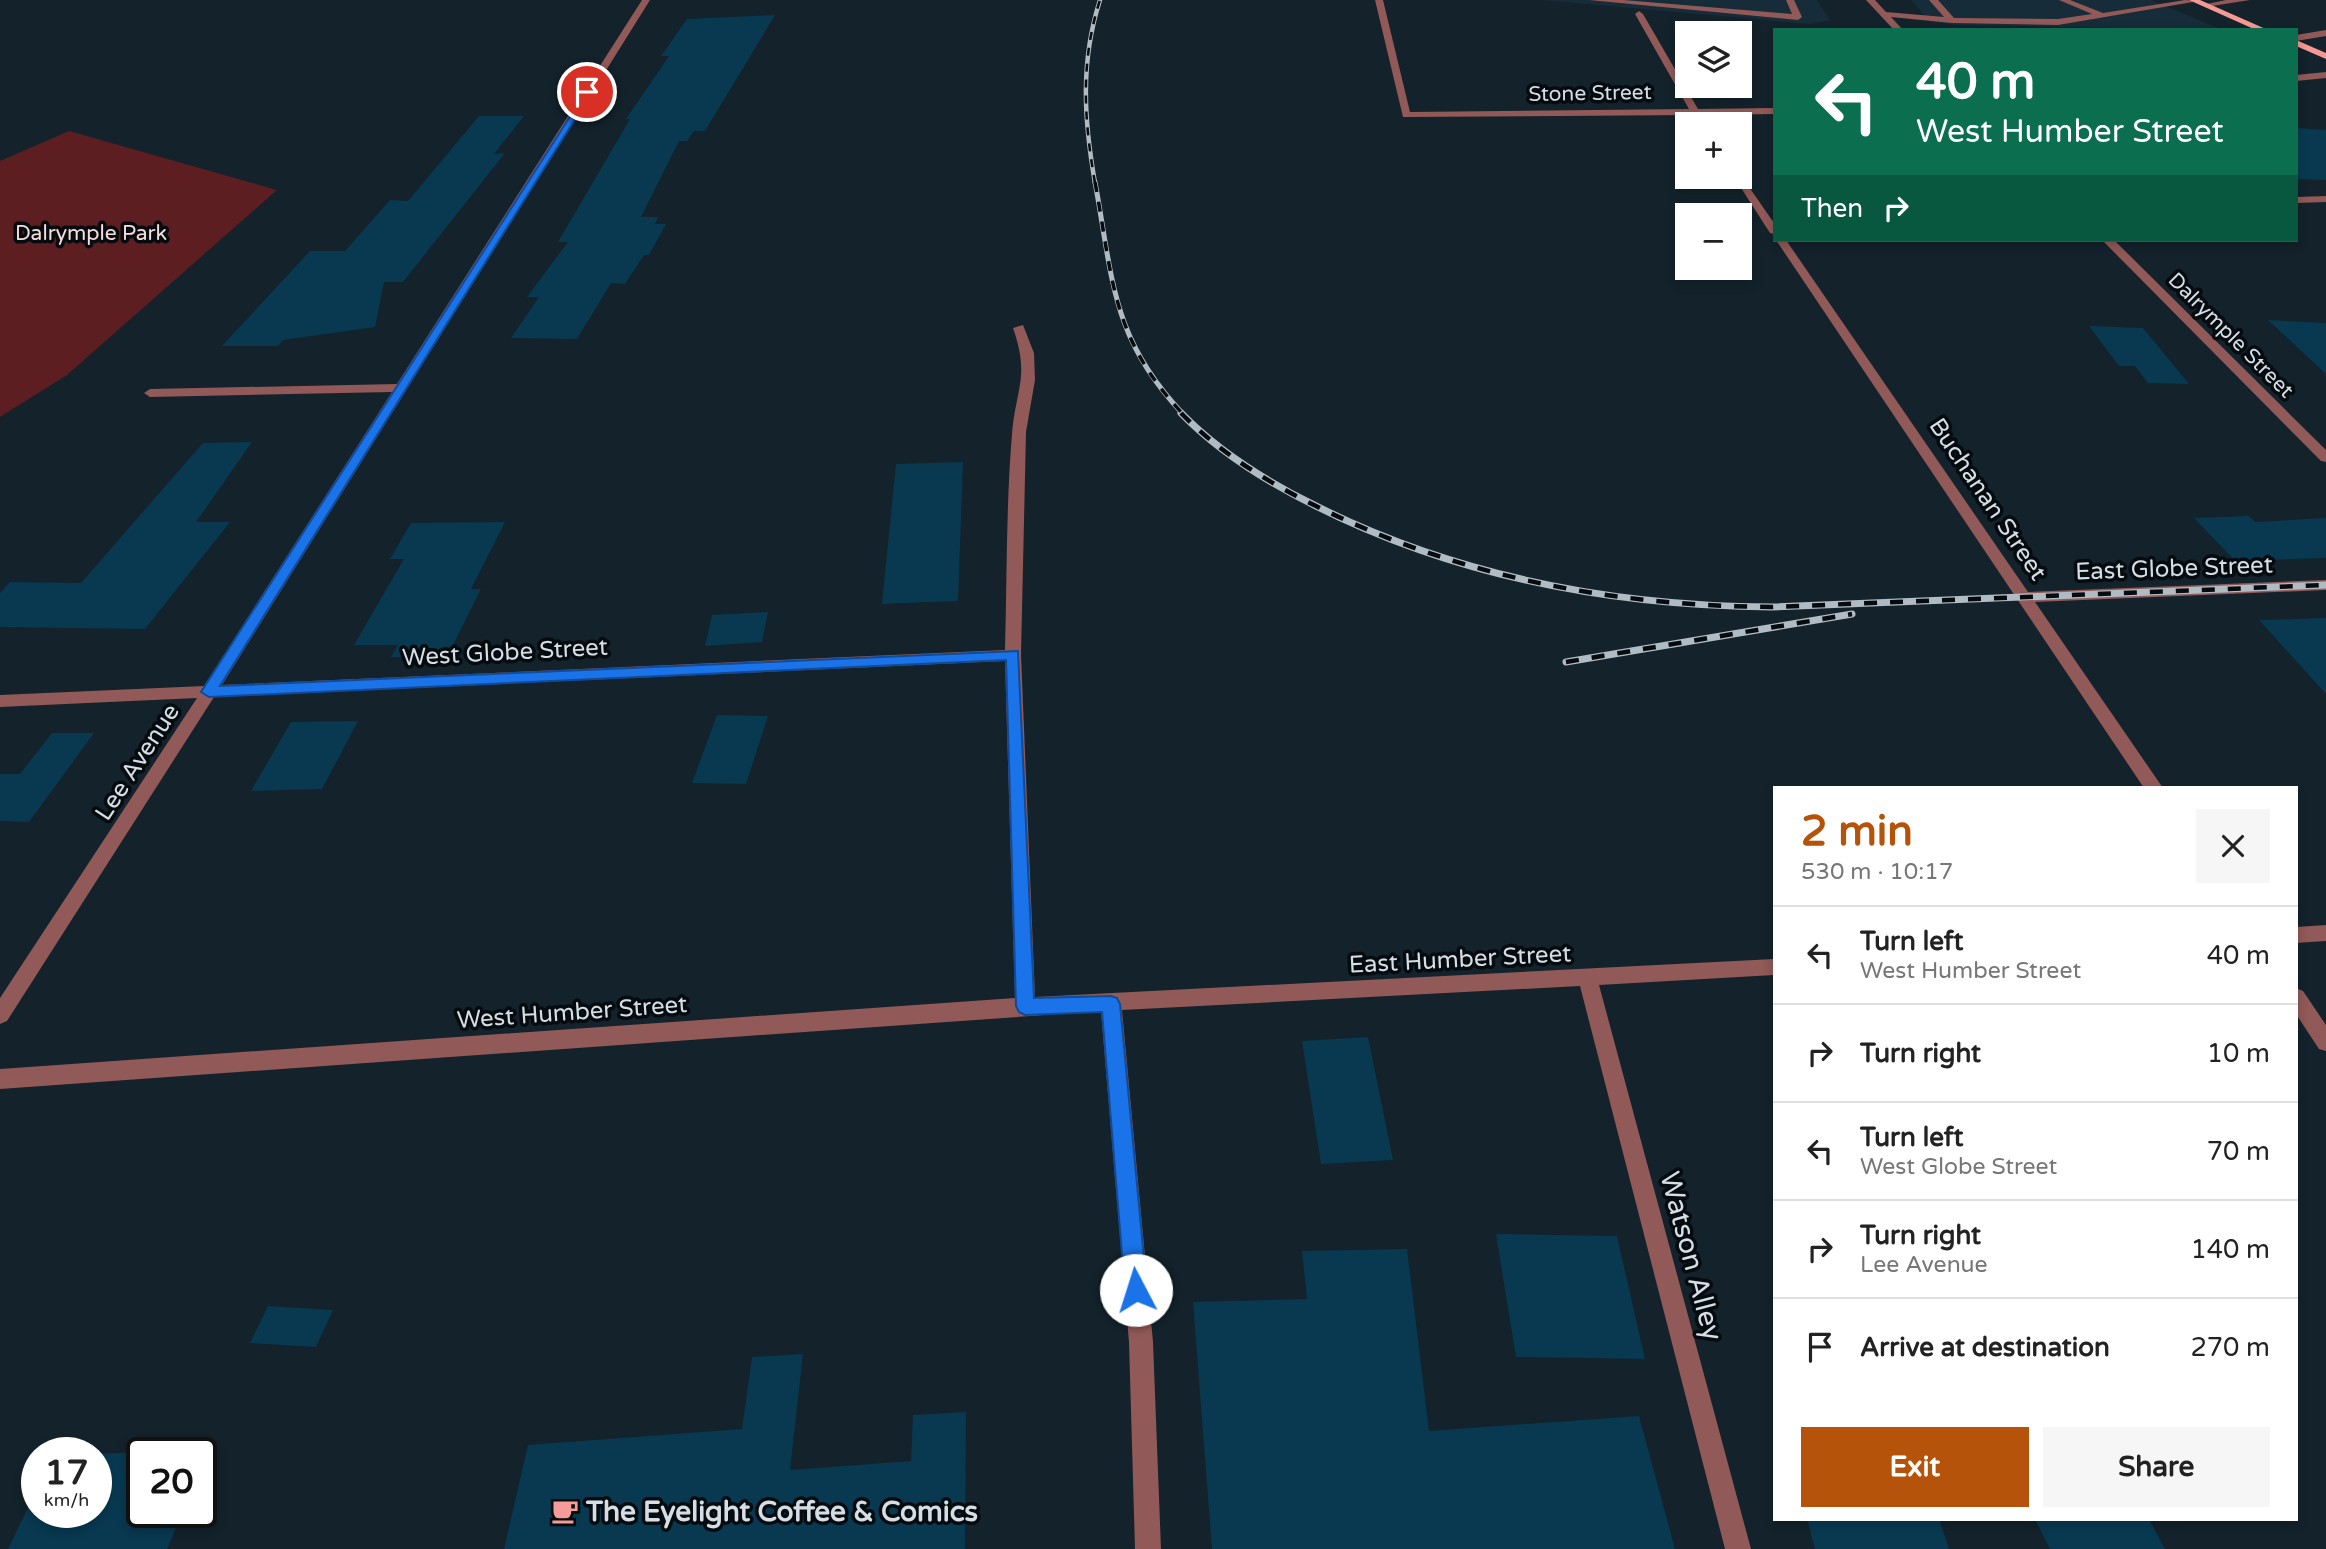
<!DOCTYPE html>
<meta charset="utf-8">
<style>
body{margin:0;font-family:"Varela Round",sans-serif;background:#f6f6f6;color:#222;height:100vh;display:flex;flex-direction:column;font-size:26px;white-space:nowrap}
*{box-sizing:border-box;margin:0}
p{font-size:23px;color:#767676}
.icon{flex:none;width:38px;height:38px;fill:none;stroke:currentColor;stroke-width:2;stroke-linecap:round;stroke-linejoin:round}
.map{position:relative;flex:1;overflow:hidden}
.details{position:absolute;left:1773px;top:786px;width:525px;height:735px;display:flex;flex-direction:column;background:#fff;border-radius:0px;box-shadow:0 4px 10px #0003}
.details>*{flex:none}
.banner{position:absolute;left:1773px;top:28px;width:525px;height:214px;border-radius:0px;box-shadow:0 4px 10px #0003;background:#0b6e4f;color:#fff;overflow:hidden}
.controls{position:absolute;left:1675px;top:21px;display:grid;gap:14px}
.controls a{display:grid;place-items:center;width:77px;height:77px;border-radius:0px;background:#fff;box-shadow:0 4px 10px #0003;font-size:35px}
.speed{position:absolute;left:21px;top:1437px;display:flex;gap:14px;font-size:35px;font-weight:700;text-align:center}
.speed>*{display:grid;place-content:center;width:91px;height:91px;border-radius:50%;background:#fff;box-shadow:0 4px 10px #0003;line-height:1}
.speed small{font-size:18px;font-weight:400}
.speed .limit{border:4px solid #111;border-radius:10px;background:#fff;color:#111}
.pin{position:absolute;display:grid;place-items:center;width:60px;height:60px;color:#fff;margin:-30px;border:4px solid #fff;border-radius:50%;box-shadow:0 2px 7px #0007}
.me{position:absolute;width:77px;margin:-38px;rotate:355deg;stroke-linejoin:round;filter:drop-shadow(0 0 5px #0008)}
.turn{display:flex;align-items:center;gap:24px;height:147px;padding:0 28px;font-size:32px}
.turn .icon{width:91px;height:91px;stroke-width:2.5}
.turn b{display:block;font-size:49px;line-height:60px}
.then{display:flex;align-items:center;height:66px;padding:0 28px;background:#0003;gap:14px;font-size:26px}
.round{display:grid;place-items:center;flex:none;width:74px;height:74px;border-radius:0px;background:#f6f6f6}
.summary{display:flex;align-items:center;justify-content:space-between;height:119px;padding:0 28px}
h1{font-size:42px;font-weight:700;line-height:52px;color:#b45309}
.button{display:flex;gap:14px;margin-top:auto;padding:14px 28px}
.button a{flex:1;height:80px;border-radius:0px;background:#b45309;color:#fff;font-size:28px;font-weight:700;line-height:80px;text-align:center}
.button a+a{background:#f6f6f6;color:#222}
ul{padding:0;list-style:none}
li{display:flex;align-items:center;gap:21px;height:98px;padding:0 28px;border-top:2px solid #e0e0e0}
li div{flex:1}
li b{display:block;font-size:26px}
li em{font-style:normal}
.map>svg:first-child{display:block}
</style>
<div class="map">
<svg width="2326" height="1549" viewBox="0 0 2326 1549">
<rect width="100%" height="100%" fill="#13222b"/>
<g fill="#162c39">
<path d="M1541 0H1817L1830 20 1810 24Z"/>
<path d="M1911 0H2151L2223 30 1957 25 1930 22Z"/>
</g>
<path fill="#5c1e20" d="M69 131 277 190 67 375 0 417V161Z"/>
<g fill="#083951">
<path d="M775 15 705 131H694L687 141H679L641 217H658L655 224H666L649 255H644L625 284 611 283 577 339 511 338 539 297H527L568 242H558L630 119H626L669 56H661L687 19Z"/>
<path d="M479 116H524L494 154 505 153 403 282H384L375 327 283 340 278 346H222L310 251H345L390 200 408 201Z"/>
<path d="M2296 128 2326 130V180L2296 179Z"/>
<path d="M2268 320 2326 323V374Z"/>
<path d="M2089 326 2143 328 2189 384 2148 383 2135 366H2119Z"/>
<path d="M252 442 196 522H230L145 629 0 627V593L10 582 81 583 203 443Z"/>
<path d="M963 462 958 601 882 604 896 464Z"/>
<path d="M2249 516 2255 522 2326 518V558L2235 561 2194 518Z"/>
<path d="M505 522 471 589H481L447 657H391L398 645H354L404 559H390L411 523Z"/>
<path d="M768 612 762 642 705 646 712 615Z"/>
<path d="M2326 618V694L2259 620Z"/>
<path d="M717 715 768 716 746 784 692 783Z"/>
<path d="M358 721 322 789 251 791 291 722Z"/>
<path d="M52 733H94L29 822 0 821V774H20Z"/>
<path d="M1368 1037 1393 1160 1321 1164 1302 1041Z"/>
<path d="M1496 1234 1617 1236 1645 1359 1516 1357Z"/>
<path d="M1407 1249 1429 1431 1639 1416 1675 1549H1212L1193 1302 1307 1299 1302 1251Z"/>
<path d="M268 1306 333 1310 316 1347 250 1343Z"/>
<path d="M803 1354 790 1470 911 1461 913 1415 966 1412 965 1549H504L528 1445 742 1429 752 1357Z"/>
<path d="M209 1449 201 1467V1452H142V1512H183L167 1549H8L37 1489V1512H96V1454Z"/>
<path d="M1807 1519H1939L1949 1549H1815Z"/>
<path d="M2035 1519H2149L2165 1549H2050Z"/>
</g>
<g fill="none" stroke-linecap="round" stroke-linejoin="round">
<g fill="#915957" fill-rule="evenodd">
<path d="M642 0H650L222 685 1005 650C1007 578 1006 505 1012 434 1016 387 1030 377 1013 328L1023 325 1034 353 1035 380 1026 432 1021 655 1035 997 1774 959V975L1599 985 1751 1549H1725L1580 986 1122 1010 1153 1342 1161 1549H1135L1129 1342 1101 1011 0 1089V1069L1015 998 1005 661 214 697 7 1021 0 1024V998L197 698 0 707V695L204 686 392 392 150 397 144 393 150 389 397 384Z"/>
<path d="M1375 0H1383L1410 112 1689 109 1635 14 1639 11 1643 14 1698 109 1774 108V114L1702 115 1709 124H1699L1693 115 1403 117Z"/>
<path d="M1589 0H1623L1792 14 1786 0H1794L1802 17 1798 20Z"/>
<path d="M1866 0H1875L1886 12 1944 17 1929 0H1938L1954 18 2058 19 2092 14 2059 0H2070L2103 13 2185 0 2199 1 2058 25 1952 23 1891 17 1903 30H1894Z"/>
<path d="M2226 0H2250L2206 7 2202 5Z"/>
<path d="M2326 30V36L2296 41V35Z"/>
<path d="M2326 72V78L2296 81V75Z"/>
<path d="M1740 174 1774 223V234L1770 233 1734 177H1740Z"/>
<path d="M2326 196V202L2296 203V197Z"/>
<path d="M1776 240H1786L2028 592 2326 580V590L2035 602 2163 788H2144Z"/>
<path d="M2102 240H2114L2326 450V462L2321 461Z"/>
<path d="M2326 925V941L2296 943V927Z"/>
<path d="M2296 988 2303 991 2326 1025V1051L2319 1049 2296 1014Z"/>
</g>
<g fill="#f79895" fill-rule="evenodd">
<path d="M2189 0H2200L2268 30H2256Z"/>
<path d="M2296 40 2326 53V59L2296 46Z"/>
</g>
<g stroke="#b1bbc3" stroke-width="4.5">
<path id="rail-far2" d="M1095 183C1084 120 1080 62 1100 0"/>
</g>
<g stroke="#b1bbc3" stroke-width="5">
<path id="rail-far1" d="M1095 182C1113 279 1111 338 1183 414"/>
</g>
<g stroke="#b1bbc3" stroke-width="7">
<g id="rail">
<path d="M1181 413C1219 452 1267 482 1316 506 1458 577 1614 606 1772 607L2326 585"/>
<path d="M1566 662 1852 614"/>
</g>
</g>
<use href="#rail-far2" stroke="#050b0f" stroke-width="2.5" stroke-dasharray="8" stroke-linecap="butt"/>
<use href="#rail-far1" stroke="#050b0f" stroke-width="3.5" stroke-dasharray="10" stroke-linecap="butt"/>
<use href="#rail" stroke="#050b0f" stroke-width="4.5" stroke-dasharray="13" stroke-linecap="butt"/>
</g>
<path fill="#1a73e8" stroke="#114b97" stroke-width="2" d="M587 90 592 92 220 686 1018 651 1034 998 1111 996 1117 998 1120 1004 1147 1290 1144 1297 1136 1301 1129 1297 1125 1290 1102 1012 1025 1015 1019 1012 1016 1006 1006 660 209 697 201 692Z"/>
<defs>
<g id="cafe-bare" transform="scale(2.1)"><path d="M-5.5-4.5H6V0H3Q3 3.5 0 3.5H-2.5Q-5.5 3.5-5.5 0ZM3-3.2v2h1.7v-2ZM-6 4.5H4V6H-6Z" fill="#f59b98" stroke="#050b0f" stroke-width="2.5" paint-order="stroke"/></g>
</defs>
<g fill-rule="evenodd">
<use href="#cafe-bare" x="565" y="1511"/>
</g>
<g text-anchor="middle" stroke-width="7" stroke-linejoin="round" paint-order="stroke">
<g font-size="21" fill="#d5dee5" stroke="#050b0f">
<text transform="translate(1590 93) rotate(-1)" y="7">Stone Street</text>
<text transform="translate(2231 335) rotate(45)" y="7">Dalrymple Street</text>
</g>
<g font-size="21" fill="#f6dddb" stroke="#050b0f">
<text x="91" y="240">Dalrymple Park</text>
</g>
<g font-size="24" fill="#d5dee5" stroke="#050b0f">
<text transform="translate(1988 499) rotate(56)" y="8">Buchanan Street</text>
<text transform="translate(2174 568) rotate(-2)" y="8">East Globe Street</text>
<text transform="translate(505 652) rotate(-3)" y="8">West Globe Street</text>
<text transform="translate(137 762) rotate(-57)" y="8">Lee Avenue</text>
<text transform="translate(1460 959) rotate(-3)" y="8">East Humber Street</text>
<text transform="translate(572 1012) rotate(-4)" y="8">West Humber Street</text>
</g>
<g font-size="28" fill="#d5dee5" stroke="#050b0f">
<text transform="translate(1692 1256) rotate(75)" y="10">Watson Alley</text>
</g>
<g font-size="28" font-weight="bold" fill="#d5dee5" stroke="#050b0f" text-anchor="start">
<text x="586" y="1521">The Eyelight Coffee &amp; Comics</text>
</g>
</g>
</svg>
<div class="controls">
<a><svg class="icon" aria-label="layers" viewBox="0 0 24 24"><path d="M12 4l9 5-9 5-9-5zM3 14l9 5 9-5"/></svg></a>
<a>+</a>
<a>−</a>
</div>
<div class="speed"><div>17<small>km/h</small></div><div class="limit">20</div></div>
<div class="pin" style="left:587px;top:92px;background:#d93025"><svg class="icon" aria-label="arrive" viewBox="0 0 24 24"><path d="M6 21V4h12l-3 4 3 4H6"/></svg></div>
<svg class="me" style="left:1136px;top:1290px" viewBox="-20 -20 40 40"><circle r="19" fill="#fff"/><path d="M0-13L10 11 0 6-10 11z" fill="#1a73e8"/></svg>
<div class="banner">
<div class="turn"><svg class="icon" aria-label="left" viewBox="0 0 24 24"><path d="M17 20v-9H6M10 6l-5 5 5 5"/></svg><div><b>40 m</b>West Humber Street</div></div>
<div class="then">Then<svg class="icon" aria-label="right" viewBox="0 0 24 24"><path d="M7 20v-9h11M14 6l5 5-5 5"/></svg></div>
</div>
<section class="details">
<div class="summary"><div><h1>2 min</h1><p>530 m · 10:17</p></div><a class="round"><svg class="icon" aria-label="close" viewBox="0 0 24 24"><path d="M6 6l12 12M18 6L6 18"/></svg></a></div>
<ul>
<li><svg class="icon" aria-label="left" viewBox="0 0 24 24"><path d="M17 20v-9H6M10 6l-5 5 5 5"/></svg><div><b>Turn left</b><p>West Humber Street</p></div><em>40 m</em></li>
<li><svg class="icon" aria-label="right" viewBox="0 0 24 24"><path d="M7 20v-9h11M14 6l5 5-5 5"/></svg><div><b>Turn right</b></div><em>10 m</em></li>
<li><svg class="icon" aria-label="left" viewBox="0 0 24 24"><path d="M17 20v-9H6M10 6l-5 5 5 5"/></svg><div><b>Turn left</b><p>West Globe Street</p></div><em>70 m</em></li>
<li><svg class="icon" aria-label="right" viewBox="0 0 24 24"><path d="M7 20v-9h11M14 6l5 5-5 5"/></svg><div><b>Turn right</b><p>Lee Avenue</p></div><em>140 m</em></li>
<li><svg class="icon" aria-label="arrive" viewBox="0 0 24 24"><path d="M6 21V4h12l-3 4 3 4H6"/></svg><div><b>Arrive at destination</b></div><em>270 m</em></li>
</ul>
<div class="button"><a>Exit</a><a>Share</a></div>
</section>
</div>
